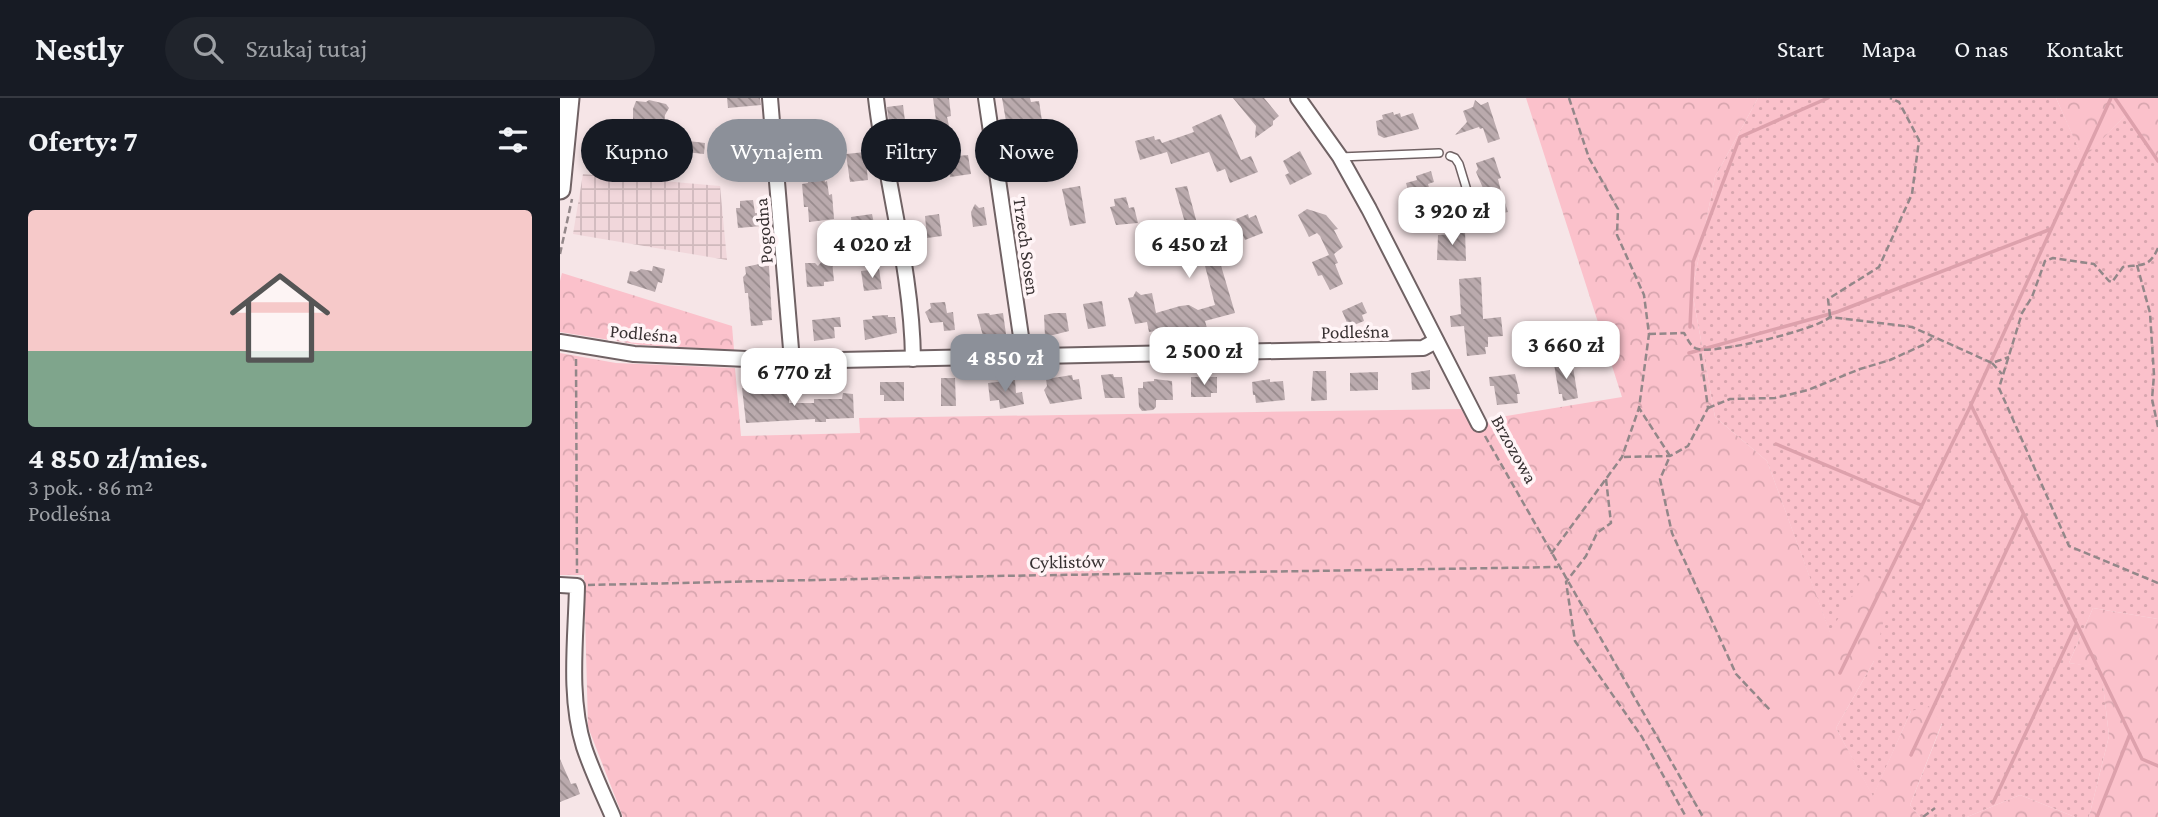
<!DOCTYPE html>
<html lang="pl">
<head>
<meta charset="utf-8">
<style>
  body { margin:0; font-family:"Crimson Pro",serif; background:#20242c; color:#f1f3f6; height:100vh; display:flex; flex-direction:column; font-size:26px; white-space:nowrap }
  * { box-sizing:border-box; margin:0 }
  p { font-size:23px; color:#9ea1a6 }
  .icon { flex:none; width:38px; height:38px; fill:none; stroke:currentColor; stroke-width:2; stroke-linecap:round; stroke-linejoin:round }
  .map { position:relative; flex:1; overflow:hidden }
  .sheet { display:flex; flex-direction:column; background:#171b24; width:560px }
  .sheet>* { flex:none }
  .banner { position:absolute; left:21px; top:21px; width:665px; height:63px; display:flex; gap:14px }
  .price { position:absolute; translate:-50% -60px; padding:0 16px; border-radius:14px; background:#fff; color:#222; font-size:23px; line-height:46px; filter:drop-shadow(0 2px 4px #0008) }
  .price::after { content:''; position:absolute; left:50%; top:42px; width:21px; height:16px; margin-left:-10px; background:inherit; clip-path:polygon(0 0,100% 0,50% 100%) }
  .price.current { background:#8c9099; color:#fff }
  ul { padding:0; list-style:none }
  li { display:grid; align-content:center; gap:14px; height:371px; padding:0 28px }
  li span { display:grid; place-items:center; height:217px; border-radius:7px; color:#555 }
  li>.icon { margin-inline-start:auto }
  span .icon { width:126px; height:126px; fill:#fffc; stroke-width:1 }
  li b { font-size:30px }
  h2 { display:flex; justify-content:space-between; align-items:center; height:84px; padding:0 28px; font-size:30px }
  .pill { padding:0 24px; border-radius:32px; background:#171b24; box-shadow:0 4px 10px #0003; font-size:24px; line-height:63px }
  .pill.current { background:#8c9099; color:#fff }
  header { display:flex; align-items:center; gap:42px; box-sizing:border-box; height:98px; padding:0 35px; background:#171b24; border-bottom:2px solid #363941 }
  header strong { font-size:33px }
  nav { display:flex; gap:38px; margin-inline-start:auto; font-size:24px }
  .search { width:490px; height:63px; background:#20242c; display:flex; align-items:center; gap:18px; box-sizing:border-box; padding:0 24px; border-radius:38px; color:#9ea1a6; font-size:26px }
  main { display:flex; flex:1; min-height:0 }
  .map>svg:first-child { display:block }
  .industrial { fill:url(#industrial-grid) }
  .grass { fill:url(#grass-dots) }
  .forest { fill:url(#forest-crowns) }
  .lines { fill:none; stroke-linecap:round; stroke-linejoin:round }
  .stream { stroke:#dda1ac; stroke-width:3.5 }
  .building { fill:url(#building-back-hatch) }
  .lane-casing { stroke:#706264; stroke-width:10 }
  .street-casing { stroke:#706264; stroke-width:18 }
  .secondary-casing { stroke:#706264; stroke-width:23 }
  .path { stroke:#938789; stroke-width:2.5; stroke-dasharray:7 3.5; stroke-linecap:butt }
  .lane { stroke:#fff; stroke-width:7 }
  .street { stroke:#fff; stroke-width:14 }
  .secondary { stroke:#fff; stroke-width:19 }
  .labels { text-anchor:middle; stroke-width:7; stroke-linejoin:round; paint-order:stroke }
  .street-label { font-size:19px; fill:#383132; stroke:#fff4f6 }
</style>
</head>
<body>
<header>
<strong>Nestly</strong>
<div class="search"><svg class="icon" aria-label="search" viewBox="0 0 24 24"><circle cx="10" cy="10" r="6"/><path d="M15 15l6 6"/></svg>Szukaj tutaj</div>
<nav><a>Start</a><a>Mapa</a><a>O nas</a><a>Kontakt</a></nav>
</header>
<main>
<section class="sheet">
<h2>Oferty: 7<svg class="icon" aria-label="filters" viewBox="0 0 24 24"><path d="M4 7h16M4 17h16"/><circle cx="9" cy="7" r="2"/><circle cx="15" cy="17" r="2"/></svg></h2>
<ul>
<li><span style="background:linear-gradient(#f6c9c9 65%,#7fa58c 0)"><svg class="icon" aria-label="home" viewBox="0 0 24 24"><path d="M3 11l9-7 9 7M6 9v11h12V9"/></svg></span><div><b>4 850 zł/mies.</b><p>3 pok. · 86 m²</p><p>Podleśna</p></div></li>
</ul>
</section>
<div class="map">
<svg width="1598" height="719" viewBox="0 0 1598 719">
  <defs>
    <pattern id="industrial-grid" width="8" height="8" patternUnits="userSpaceOnUse" patternTransform="scale(1.75)"><rect width="8" height="8" fill="#f1d7db"/><path d="M0 4h8M4 0v8" fill="none" stroke="#cfb9bc"/></pattern>
    <pattern id="grass-dots" width="8" height="8" patternUnits="userSpaceOnUse" patternTransform="scale(1.75)"><rect width="8" height="8" fill="#fbc1cb"/><path d="M2 2h.1M6 6h.1" fill="none" stroke="#d8a6af" stroke-width="1.8" stroke-linecap="round"/></pattern>
    <pattern id="forest-crowns" width="20" height="18" patternUnits="userSpaceOnUse" patternTransform="scale(1.75)"><rect width="20" height="18" fill="#fbc1cb"/><path d="M2 6a3 3 0 1 1 6 0M12 15a3 3 0 1 1 6 0" fill="none" stroke="#d8a6af"/></pattern>
    <pattern id="building-back-hatch" width="6" height="6" patternUnits="userSpaceOnUse" patternTransform="scale(1.75)"><rect width="6" height="6" fill="#baaaad"/><path d="M-1 5l2 2M0 0l6 6M5-1l2 2" fill="none" stroke="#988b8d"/></pattern>
  </defs>
  <rect width="100%" height="100%" fill="#f6e5e7"/>
  <path class="industrial" d="M23,76L160,88L167,162L13,136Z"/>
  <path class="grass" d="M1198,0H1496L1523,60L1566,17L1598,60V521L1533,510L1509,565L1541,569L1549,638L1529,719H1515L1460,697L1407,719H1360L1350,707L1382,626L1351,613L1313,699L1276,630L1314,563L1270,535L1207,363L1155,319L1132,193L1155,79Z"/>
  <g class="forest">
    <path d="M966,0H1198L1155,79L1132,193L1155,319L1207,363L1270,534L1307,473L1332,487L1314,563L1276,630L1313,698L1351,613L1369,608L1382,625L1350,707L1360,719H63L28,629L24,477H0V255L56,265L175,270L181,338L300,335L299,320L901,311L913,331L929,324L928,321L1062,299Z"/>
    <path d="M1496,0H1598V60L1566,17L1523,61Z"/>
    <path d="M2,175L172,228L174,252L81,247L0,234V183Z"/>
    <path d="M1533,510L1598,521V719H1529L1549,638L1541,570L1509,565Z"/>
    <path d="M1460,697L1515,719H1407Z"/>
  </g>
  <g class="lines">
    <g class="stream">
      <path d="M1551,0L1411,307L1582,661L1598,668"/>
      <path d="M1555,0L1598,63"/>
      <path d="M1130,229L1133,164L1180,39L1268,0"/>
      <path d="M1129,255L1277,214L1491,131"/>
      <path d="M1216,346L1361,407"/>
      <path d="M1280,575L1411,307"/>
      <path d="M1351,657L1463,417"/>
      <path d="M1433,705L1516,527"/>
      <path d="M1537,719L1570,636"/>
    </g>
  </g>
  <g class="building">
    <path d="M167,0H200L201,7L168,10Z"/>
    <path d="M373,0H389L391,18L387,19L389,28L377,30Z"/>
    <path d="M442,0H470L471,4L479,3L482,23L447,29Z"/>
    <path d="M673,0H704L719,18L713,23V27L695,40L696,28Z"/>
    <path d="M89,2L106,6L109,10L105,17L103,40L145,45L144,56L107,52L106,62H101V66L83,64L87,26L73,25V11L76,3L86,4Z"/>
    <path d="M915,2L921,7L928,4L940,41L928,45L923,30L920,31L919,29L895,37L907,24L903,13L913,9Z"/>
    <path d="M343,7L345,23L329,25L327,9Z"/>
    <path d="M833,14L834,17L840,15L841,19L853,15L859,31L824,40L818,37L816,23L823,21L822,17Z"/>
    <path d="M661,16L681,62L691,58L698,74L670,85L665,71L657,74L649,54L611,66L607,54L580,62L575,43L594,38L595,42L600,41L602,45L634,34L632,29Z"/>
    <path d="M260,43L265,84L267,83L269,97L272,96L274,121L249,124L248,109H244L242,86L248,85L244,58H247L246,45Z"/>
    <path d="M740,53L752,76L730,87L725,77L729,75L723,63Z"/>
    <path d="M305,54L308,82L290,84L286,56Z"/>
    <path d="M408,57L411,76L390,79L388,59Z"/>
    <path d="M934,59L941,80L938,81L941,93L948,114L927,118L922,99L926,97L916,74L918,71L916,65Z"/>
    <path d="M481,61L484,78L465,84L462,67Z"/>
    <path d="M871,73L874,84L868,86L872,101V104L866,105L869,114L853,119L846,97L849,96L846,85L857,82L856,78Z"/>
    <path d="M520,88L526,125L510,128L502,91Z"/>
    <path d="M627,88L642,144L664,139L668,151L657,154L675,215L645,223L648,234L640,230L618,236L616,229L589,234L587,224L575,226L568,200L573,199L576,193L581,197L592,195L596,215L620,208L629,207L638,212L655,207L643,160L618,167L610,140L628,135L615,90Z"/>
    <path d="M566,99L569,110L574,109L578,125L556,127L550,109L555,108L554,101Z"/>
    <path d="M193,102L195,115H201L202,128L178,130L176,110H180V103Z"/>
    <path d="M415,106L419,110L424,109L427,127L413,129L411,114Z"/>
    <path d="M747,111L766,117L778,131L774,132L783,149L774,156L778,165L775,166L783,186L770,192L762,177L758,178L752,164L769,157L760,138L757,135L749,139L738,117Z"/>
    <path d="M312,116L318,145L308,146L307,140L298,141L297,129L292,130L291,119Z"/>
    <path d="M379,116L382,138L367,140L365,118Z"/>
    <path d="M688,116L689,120L696,117L703,135L685,142L676,121Z"/>
    <path d="M905,132L906,163L877,162L878,137L896,136V133Z"/>
    <path d="M267,157L268,163H272L274,183L264,184V188L247,189L245,165H255L258,168Z"/>
    <path d="M204,165V168H209L212,222L202,223L203,227L191,228L188,195H185L183,179L186,176L185,169Z"/>
    <path d="M93,168L105,171L102,185L98,184L95,194L67,185L70,173L76,174L81,171L92,173Z"/>
    <path d="M319,171L322,191L304,193L301,173Z"/>
    <path d="M921,179L923,221L941,219L943,238L928,239V249H925L926,256L907,258L904,228L891,229L890,218L901,216L899,181Z"/>
    <path d="M542,203L546,228L528,231L523,206Z"/>
    <path d="M385,204L387,215L393,214L395,232L384,233L383,224L370,225L367,218L365,214L371,210L370,205Z"/>
    <path d="M802,204L807,215L802,217L804,223L789,229L782,213Z"/>
    <path d="M429,215L430,217L443,215L446,236L423,238L417,216Z"/>
    <path d="M494,215H506L509,233L485,239L484,217Z"/>
    <path d="M328,217V219H335L337,235L305,242L303,222L313,221L312,218Z"/>
    <path d="M280,219L281,229H274L275,240L254,243L252,222Z"/>
    <path d="M1012,263L1018,300L1003,303L1002,296H999L994,266Z"/>
    <path d="M870,272V291L852,292L851,275Z"/>
    <path d="M753,273H766L767,302L751,303Z"/>
    <path d="M818,274V292L790,293V275Z"/>
    <path d="M553,276L554,279H562L565,300H545L541,277Z"/>
    <path d="M955,276L960,296H957L958,305L937,307L934,288H930L929,279Z"/>
    <path d="M512,277L513,282L519,281L522,301L490,306L484,292L487,288L486,281Z"/>
    <path d="M631,279H657V295H651V299H631Z"/>
    <path d="M381,280H395L396,308H381Z"/>
    <path d="M594,281L612,283L613,302H596V309L593,312L582,313L579,309L578,290H583V284L594,283Z"/>
    <path d="M710,281V284L723,283L725,302L696,305L695,297H693L692,284Z"/>
    <path d="M455,282L456,295L462,294L464,306L440,311L439,302L430,303L428,285Z"/>
    <path d="M320,284H344V303H324V297H320Z"/>
    <path d="M182,290H195V295L229,294V305H254V301H282L283,295L293,296L294,320L266,321V324H255V321L186,325Z"/>
    <path d="M0,661L11,686L16,685L20,696L0,704Z"/>
  </g>
  <g class="lines">
    <g class="lane-casing">
      <g id="lane">
        <path d="M890,58L895,60L899,66L912,109"/>
        <path d="M780,59L879,55"/>
      </g>
    </g>
    <g class="street-casing">
      <g id="street">
        <path d="M210,0L232,263"/>
        <path d="M316,0C326,87 352,173 353,261"/>
        <path d="M426,0L464,259"/>
        <path d="M738,0L780,59L809,111L919,326"/>
        <path d="M0,244L74,256L232,263L863,250L876,243"/>
        <path d="M0,487L17,488C16,540 8,598 24,649C32,673 43,696 53,719"/>
      </g>
    </g>
    <g class="secondary-casing">
      <path id="secondary" d="M0,91L9,0"/>
    </g>
    <g class="path">
      <path d="M1009,0L1029,60L1058,111L1057,137L1084,197L1089,236L1079,310L1110,358L1100,381L1112,435L1176,576L1210,612"/>
      <path d="M1598,150C1589,170 1583,166 1563,169L1552,184L1549,183L1534,166L1493,160L1485,163L1472,199L1462,215L1439,290L1509,448L1598,485"/>
      <path d="M0,156L12,101"/>
      <path d="M1577,167L1590,215L1594,277L1592,301L1598,329"/>
      <path d="M1270,218L1268,201L1319,169L1352,96L1359,42L1339,4L1330,0"/>
      <path d="M1089,236L1124,235C1128,241 1130,249 1138,251C1156,256 1256,232 1270,219L1352,229L1432,265L1449,259"/>
      <path d="M16,261L17,475"/>
      <path d="M1432,265L1442,276"/>
      <path d="M1148,310L1170,301L1215,300L1248,292L1300,271L1330,262L1363,247L1372,240"/>
      <path d="M925,338L1143,719"/>
      <path d="M1064,359L1110,358L1128,348L1148,310L1140,252"/>
      <path d="M1046,381L1051,425L1037,435L1026,458L1006,484L1015,543L1082,639L1126,719"/>
      <path d="M991,456L1062,359L1079,310"/>
      <path d="M28,487L436,478L998,469"/>
      <path d="M1363,719L1375,710"/>
    </g>
    <use href="#lane" class="lane"/>
    <use href="#street" class="street"/>
    <use href="#secondary" class="secondary"/>
  </g>
  <g class="labels">
    <g class="street-label">
      <text transform="translate(203 133) rotate(-95)" y="7">Pogodna</text>
      <text transform="translate(467 148) rotate(82)" y="7">Trzech Sosen</text>
      <text transform="translate(795 233) rotate(-1)" y="7">Podleśna</text>
      <text transform="translate(84 235) rotate(5)" y="7">Podleśna</text>
      <text transform="translate(955 351) rotate(61)" y="7">Brzozowa</text>
      <text transform="translate(507 463) rotate(-1)" y="7">Cyklistów</text>
    </g>
  </g>
</svg>
<b class="price" style="left:892px;top:149px">3 920 zł</b>
<b class="price" style="left:312px;top:182px">4 020 zł</b>
<b class="price" style="left:629px;top:182px">6 450 zł</b>
<b class="price" style="left:1006px;top:283px">3 660 zł</b>
<b class="price" style="left:644px;top:289px">2 500 zł</b>
<b class="price current" style="left:445px;top:296px">4 850 zł</b>
<b class="price" style="left:234px;top:310px">6 770 zł</b>
<div class="banner">
<a class="pill">Kupno</a>
<a class="pill current">Wynajem</a>
<a class="pill">Filtry</a>
<a class="pill">Nowe</a>
</div>
</div>
</main>
</body>
</html>
